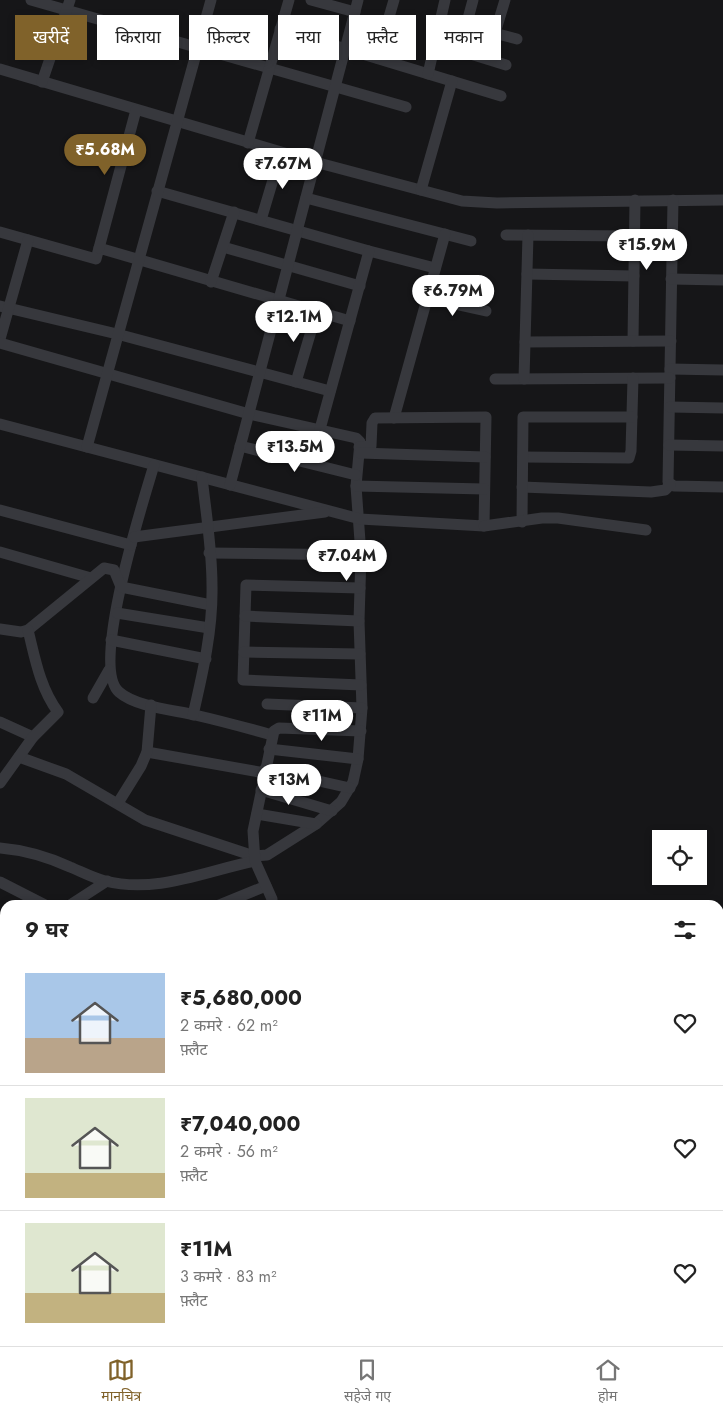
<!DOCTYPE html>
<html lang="hi">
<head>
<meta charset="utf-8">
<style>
  body { margin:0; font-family:Jost,"Noto Sans Devanagari",sans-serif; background:#f2f2f2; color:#222; height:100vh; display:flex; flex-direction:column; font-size:19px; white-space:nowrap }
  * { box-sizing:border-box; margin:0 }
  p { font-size:16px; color:#767676 }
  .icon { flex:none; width:28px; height:28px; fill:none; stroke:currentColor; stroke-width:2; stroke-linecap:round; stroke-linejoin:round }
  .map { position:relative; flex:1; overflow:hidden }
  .details { position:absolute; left:0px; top:900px; width:724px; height:446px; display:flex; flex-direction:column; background:#fff; border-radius:15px 15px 0 0; box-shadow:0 2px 8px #0003 }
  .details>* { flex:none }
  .hud { position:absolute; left:15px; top:15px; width:694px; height:45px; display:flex; gap:10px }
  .fabs { position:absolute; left:652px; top:830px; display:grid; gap:10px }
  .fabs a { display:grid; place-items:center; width:55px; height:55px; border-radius:0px; background:#fff; box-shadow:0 2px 8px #0003; font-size:25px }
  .price { position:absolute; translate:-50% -42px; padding:0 11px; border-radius:18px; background:#fff; color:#222; font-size:16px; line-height:32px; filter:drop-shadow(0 1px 2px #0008) }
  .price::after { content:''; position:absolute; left:50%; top:30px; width:15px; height:11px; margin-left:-8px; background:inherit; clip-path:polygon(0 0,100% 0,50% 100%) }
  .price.on { background:#80622a; color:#fff }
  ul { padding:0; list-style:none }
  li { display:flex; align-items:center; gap:15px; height:125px; padding:0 25px }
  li+li { border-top:1px solid #e0e0e0 }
  li span { display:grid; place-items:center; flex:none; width:140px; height:100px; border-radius:0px; color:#555 }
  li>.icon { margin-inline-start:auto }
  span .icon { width:60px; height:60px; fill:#fffc; stroke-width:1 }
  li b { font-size:21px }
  h2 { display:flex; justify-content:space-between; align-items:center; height:60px; padding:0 25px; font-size:21px }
  .pill { padding:0 18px; border-radius:0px; background:#fff; box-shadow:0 2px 8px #0003; font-size:18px; line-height:45px }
  .pill.on { background:#80622a; color:#fff }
  .tabs { display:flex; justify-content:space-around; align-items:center; height:70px; border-top:1px solid #e0e0e0; background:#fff; font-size:14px; color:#767676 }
  .tabs a { display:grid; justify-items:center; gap:2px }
  .tabs .on { color:#80622a }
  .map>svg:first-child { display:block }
  .water { fill:#2c353c }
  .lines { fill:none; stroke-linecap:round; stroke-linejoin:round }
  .minor { stroke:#37383d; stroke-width:11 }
</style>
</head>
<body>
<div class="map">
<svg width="723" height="1346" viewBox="0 0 723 1346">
  <rect width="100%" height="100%" fill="#161618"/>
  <g class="water">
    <path d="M723,1239V1313L719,1310V1245Z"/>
    <path d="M645,1341H698L704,1346H641Z"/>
  </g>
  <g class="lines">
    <g class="minor">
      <path d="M31,0L406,107"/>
      <path d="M311,0L355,12"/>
      <path d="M440,19L517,39"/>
      <path d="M466,26L473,0"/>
      <path d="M280,29L501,96"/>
      <path d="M495,33L505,0"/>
      <path d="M435,43L506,65"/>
      <path d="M377,58L394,0"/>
      <path d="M0,69L315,162L462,201L497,203L723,200"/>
      <path d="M428,74L445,0"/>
      <path d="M42,82L70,0"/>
      <path d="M248,143L289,0"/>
      <path d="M421,190L452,81"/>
      <path d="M157,191L369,251L435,268"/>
      <path d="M306,198L471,241"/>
      <path d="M673,200L668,482L674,486L723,487"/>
      <path d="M261,220L281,153"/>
      <path d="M0,232L96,259L99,248L350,321"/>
      <path d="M506,235L635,236"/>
      <path d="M223,247L360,286"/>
      <path d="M99,248L136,110"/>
      <path d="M527,274L634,276"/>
      <path d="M671,279L723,280"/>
      <path d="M211,282L234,212"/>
      <path d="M427,298L486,311"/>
      <path d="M0,306L117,334L330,391"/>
      <path d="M0,339L28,240"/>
      <path d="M633,341L635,200"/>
      <path d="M525,342L671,341"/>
      <path d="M0,343L249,414L356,438L360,442L356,486L361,555L359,621L362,708L358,759L353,782L341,802L316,824L267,855L254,856L145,820L66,774L19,757"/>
      <path d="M670,369L723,370"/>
      <path d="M495,379L670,378"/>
      <path d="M524,379L528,235"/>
      <path d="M296,382L317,311"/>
      <path d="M670,407L723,408"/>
      <path d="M394,418L445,234"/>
      <path d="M0,424L360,519L484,526L486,417L375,418L372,423L371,446L359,447"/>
      <path d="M320,429L369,251"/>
      <path d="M669,445L723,446"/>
      <path d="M240,446L356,475"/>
      <path d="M87,447L211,0"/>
      <path d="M360,453L485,457"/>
      <path d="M523,457L629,458L631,451L633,378"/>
      <path d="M154,465C143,502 90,667 119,692C136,707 174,710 195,715C221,721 247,728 272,735"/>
      <path d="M230,485L358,0"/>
      <path d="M356,486L484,489"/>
      <path d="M522,487L651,492L665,490L670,485"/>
      <path d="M0,510L131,545"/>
      <path d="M522,522L523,417H632"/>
      <path d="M484,526L542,518H558L646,530"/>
      <path d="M134,537L325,512"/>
      <path d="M0,552L91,578"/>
      <path d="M209,553L361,555"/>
      <path d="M360,588L246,585L243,680L361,685"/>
      <path d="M117,613L209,628"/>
      <path d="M245,616L359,621"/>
      <path d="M0,629L21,632L28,630L104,568L114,570L121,587L211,605"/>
      <path d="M111,640L206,659"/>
      <path d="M244,652L360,654"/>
      <path d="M93,698L109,670"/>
      <path d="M267,704L362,708"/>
      <path d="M193,715C203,672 213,629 212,585C212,549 206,513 202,477"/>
      <path d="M0,722L33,737"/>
      <path d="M269,749L358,759"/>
      <path d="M147,752L265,773"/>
      <path d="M265,769L350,788"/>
      <path d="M0,783L33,737L58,712C40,688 35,658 28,630"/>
      <path d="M261,790L332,811"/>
      <path d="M118,803L141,766L147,752L151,705"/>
      <path d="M257,814L316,824"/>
      <path d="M0,848C24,850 48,857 70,867C82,872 93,878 105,881C157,894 205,871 255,861"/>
      <path d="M0,882L45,905"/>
      <path d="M70,905L107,881"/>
      <path d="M219,905L266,886"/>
      <path d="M272,905V899L255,861L253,831L274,731L279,728L361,731"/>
      <path d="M0,992L5,1000"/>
      <path d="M0,1013L5,1010"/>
      <path d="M0,1129L5,1122"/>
    </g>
  </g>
</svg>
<div class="fabs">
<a><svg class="icon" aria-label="locate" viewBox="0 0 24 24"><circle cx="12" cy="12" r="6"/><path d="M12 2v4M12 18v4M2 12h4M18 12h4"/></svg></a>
</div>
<b class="price on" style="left:105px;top:176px">₹5.68M</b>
<b class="price" style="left:283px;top:190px">₹7.67M</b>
<b class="price" style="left:647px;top:271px">₹15.9M</b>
<b class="price" style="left:453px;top:317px">₹6.79M</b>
<b class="price" style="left:294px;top:343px">₹12.1M</b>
<b class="price" style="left:295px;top:473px">₹13.5M</b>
<b class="price" style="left:347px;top:582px">₹7.04M</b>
<b class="price" style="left:322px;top:742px">₹11M</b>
<b class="price" style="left:289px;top:806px">₹13M</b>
<div class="hud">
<a class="pill on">खरीदें</a>
<a class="pill">किराया</a>
<a class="pill">फ़िल्टर</a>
<a class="pill">नया</a>
<a class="pill">फ़्लैट</a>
<a class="pill">मकान</a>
</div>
<section class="details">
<h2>9 घर<svg class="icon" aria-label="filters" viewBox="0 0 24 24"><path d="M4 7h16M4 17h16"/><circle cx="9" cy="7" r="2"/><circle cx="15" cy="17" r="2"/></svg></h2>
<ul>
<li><span style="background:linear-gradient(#a9c7e8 65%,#b9a48a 0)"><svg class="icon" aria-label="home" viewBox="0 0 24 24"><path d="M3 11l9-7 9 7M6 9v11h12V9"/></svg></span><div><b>₹5,680,000</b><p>2 कमरे · 62 m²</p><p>फ़्लैट</p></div><svg class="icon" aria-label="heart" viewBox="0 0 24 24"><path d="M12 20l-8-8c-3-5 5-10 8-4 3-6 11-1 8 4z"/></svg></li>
<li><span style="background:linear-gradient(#dfe7d0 75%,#c2b280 0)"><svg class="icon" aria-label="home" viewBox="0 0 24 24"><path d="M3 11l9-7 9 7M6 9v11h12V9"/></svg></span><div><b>₹7,040,000</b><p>2 कमरे · 56 m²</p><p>फ़्लैट</p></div><svg class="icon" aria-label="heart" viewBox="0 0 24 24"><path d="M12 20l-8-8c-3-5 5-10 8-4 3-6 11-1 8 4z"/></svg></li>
<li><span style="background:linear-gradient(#dfe7d0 70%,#c2b280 0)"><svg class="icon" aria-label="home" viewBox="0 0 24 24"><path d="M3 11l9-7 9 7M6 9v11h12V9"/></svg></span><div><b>₹11M</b><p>3 कमरे · 83 m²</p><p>फ़्लैट</p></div><svg class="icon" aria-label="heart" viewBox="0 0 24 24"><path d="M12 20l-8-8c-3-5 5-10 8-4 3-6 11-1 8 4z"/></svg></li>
</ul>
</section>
</div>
<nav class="tabs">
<a class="on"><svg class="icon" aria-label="map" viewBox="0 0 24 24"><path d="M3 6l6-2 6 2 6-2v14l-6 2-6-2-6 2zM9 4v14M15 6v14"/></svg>मानचित्र</a>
<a><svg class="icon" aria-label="saved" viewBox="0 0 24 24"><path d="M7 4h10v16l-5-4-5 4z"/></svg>सहेजे गए</a>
<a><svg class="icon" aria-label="home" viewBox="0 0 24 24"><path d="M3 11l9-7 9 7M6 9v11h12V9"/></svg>होम</a>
</nav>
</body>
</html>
